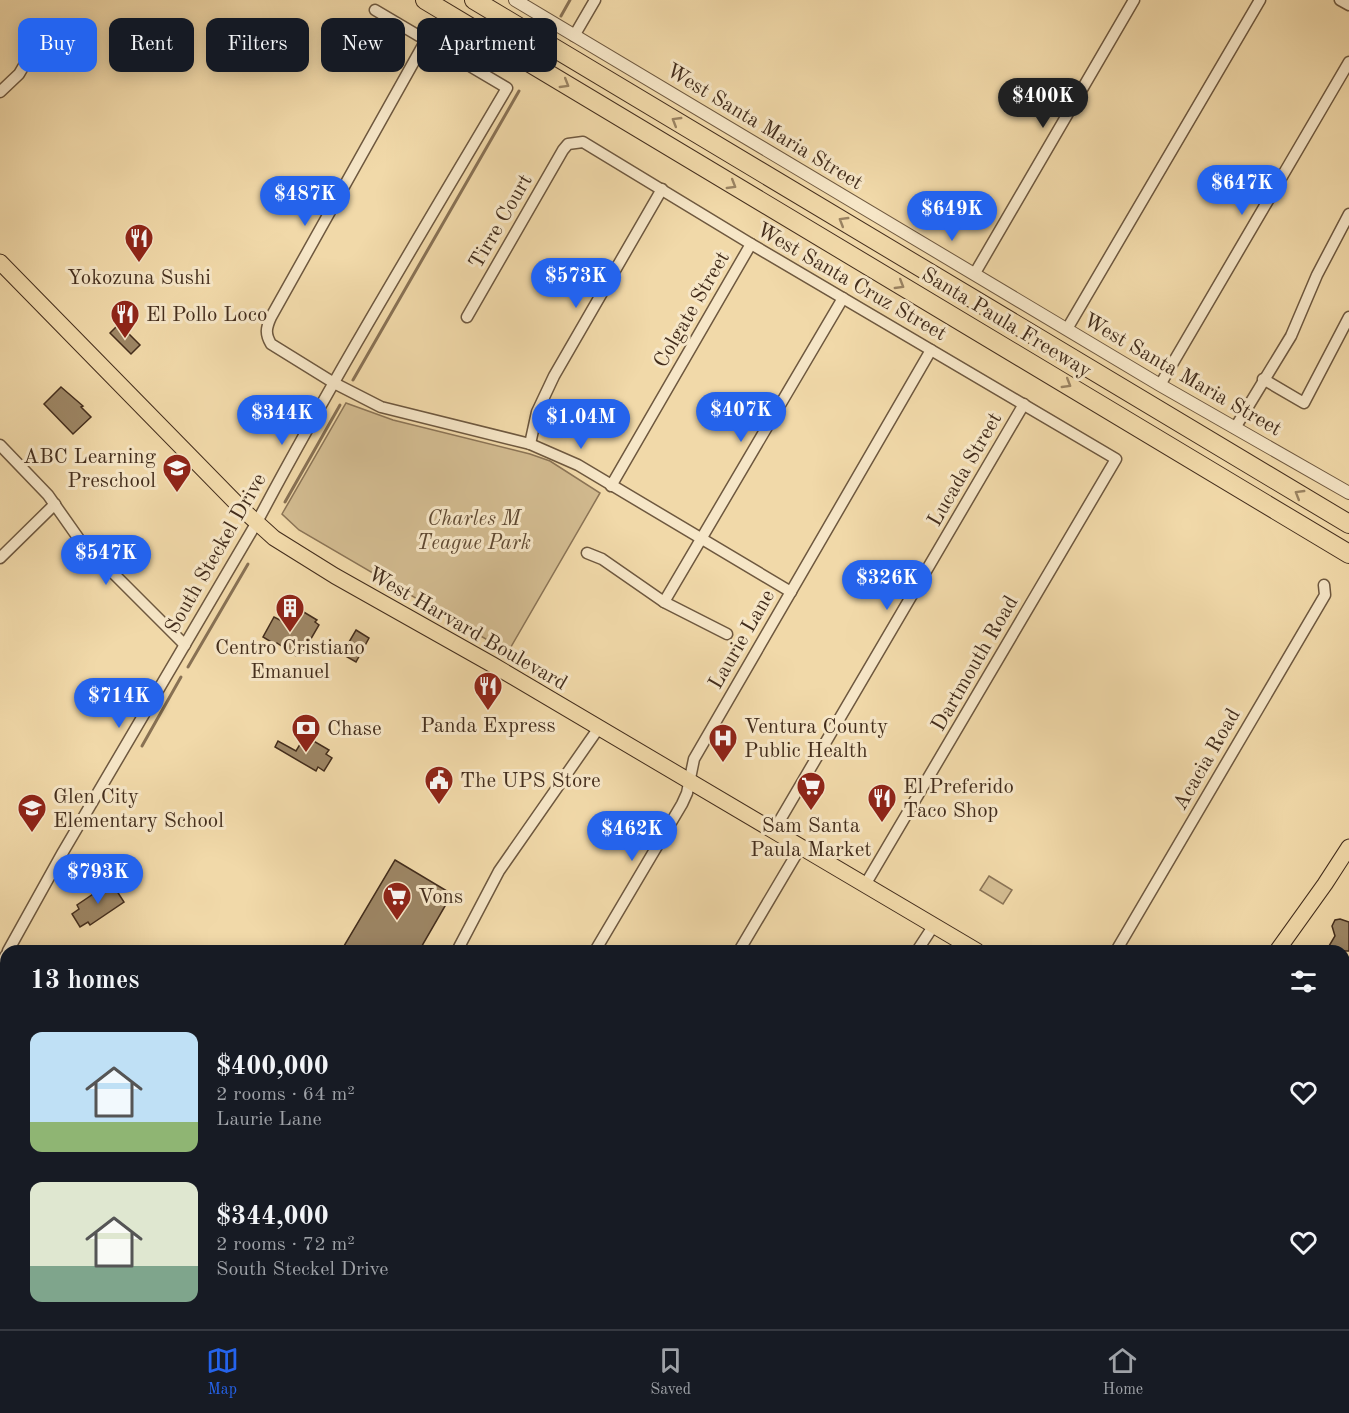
<!DOCTYPE html>
<html lang="en">
<head>
<meta charset="utf-8">
<style>
  body { margin:0; font-family:"Old Standard TT",serif; background:#242831; color:#f1f3f6; height:100vh; display:flex; flex-direction:column; font-size:22px; white-space:nowrap }
  * { box-sizing:border-box; margin:0 }
  p { font-size:20px; color:#9ea1a6 }
  .icon { flex:none; width:33px; height:33px; fill:none; stroke:currentColor; stroke-width:2; stroke-linecap:round; stroke-linejoin:round }
  .map { position:relative; flex:1; overflow:hidden }
  .drawer { position:absolute; left:0px; top:945px; width:1350px; height:384px; display:flex; flex-direction:column; background:#171b24; border-radius:18px 18px 0 0; box-shadow:0 3px 15px #0003 }
  .drawer>* { flex:none }
  .top-card { position:absolute; left:18px; top:18px; width:600px; height:54px; display:flex; gap:12px }
  .price { position:absolute; translate:-50% -51px; padding:0 14px; border-radius:21px; background:#2563eb; color:#fff; font-size:20px; line-height:39px; filter:drop-shadow(0 2px 3px #0008) }
  .price::after { content:''; position:absolute; left:50%; top:36px; width:18px; height:14px; margin-left:-9px; background:inherit; clip-path:polygon(0 0,100% 0,50% 100%) }
  .price.current { background:#222; color:#fff }
  ul { padding:0; list-style:none }
  li { display:flex; align-items:center; gap:18px; height:150px; padding:0 30px }
  li span { display:grid; place-items:center; flex:none; width:168px; height:120px; border-radius:12px; color:#555 }
  li>.icon { margin-inline-start:auto }
  span .icon { width:72px; height:72px; fill:#fffc; stroke-width:1 }
  li b { font-size:26px }
  h2 { display:flex; justify-content:space-between; align-items:center; height:72px; padding:0 30px; font-size:26px }
  .chip { padding:0 21px; border-radius:12px; background:#171b24; box-shadow:0 3px 15px #0003; font-size:21px; line-height:54px }
  .chip.current { background:#2563eb; color:#fff }
  .dock { display:flex; justify-content:space-around; align-items:center; height:84px; border-top:2px solid #363941; background:#171b24; font-size:16px; color:#9ea1a6 }
  .dock a { display:grid; justify-items:center; gap:3px }
  .dock .current { color:#2563eb }
  .map>svg:first-child { display:block }
  .green { fill:#d3bc91; stroke:#8b7456; stroke-width:1.5 }
  .lines { fill:none; stroke-linecap:round; stroke-linejoin:round }
  .stream { stroke:#887154; stroke-width:3 }
  .building { fill:#9d8665; stroke:#432d1c; stroke-width:1.5 }
  .minor-casing { stroke:#6e583f; stroke-width:13 }
  .tertiary-casing { stroke:#6e583f; stroke-width:14 }
  .secondary-casing { stroke:#432d1c; stroke-width:16 }
  .primary-casing { stroke:#432d1c; stroke-width:17 }
  .motorway-casing { stroke:#432d1c; stroke-width:20 }
  .minor { stroke:#f6e6c7; stroke-width:10 }
  .tertiary { stroke:#f6e6c7; stroke-width:12 }
  .secondary { stroke:#f6e6c7; stroke-width:14 }
  .primary { stroke:#f1d9a9; stroke-width:15 }
  .motorway { stroke:#f1d9a9; stroke-width:18 }
  .rail-casing { stroke:#432d1c; stroke-width:5 }
  .rail { stroke:#f6e6c7; stroke-width:3; stroke-dasharray:9; stroke-linecap:butt }
  .oneway { stroke:#9a8362 }
  .labels { text-anchor:middle; stroke-width:6; stroke-linejoin:round; paint-order:stroke }
  .street-label { font-size:21px; fill:#432d1c; stroke:#f6e6c7 }
  .poi-label { font-size:21px; fill:#432d1c; stroke:#f6e6c7; text-anchor:start }
  .park-label { font-size:21px; font-style:italic; fill:#604a33; stroke:#f6e6c7 }
</style>
</head>
<body>
<div class="map">
<svg width="1349" height="1329" viewBox="0 0 1349 1329">
  <rect width="100%" height="100%" fill="#f1d9a9"/>
  <filter id="stains"><feTurbulence type="fractalNoise" baseFrequency=".00333" numOctaves="4"/><feColorMatrix values="0 0 0 0 .2 0 0 0 0 .09 0 0 0 0 .02 0 0 0 .5 -.17"/></filter>
  <radialGradient id="worn" r=".72"><stop offset=".6" stop-color="#630" stop-opacity="0"/><stop offset="1" stop-color="#630" stop-opacity=".3"/></radialGradient>
  <g class="green">
    <path d="M346,403L393,420L530,454L550,461L600,493L508,652L299,530L282,514Z"/>
    <path d="M989,876L1012,890L1003,904L980,890Z"/>
  </g>
  <g class="lines">
    <g class="stream">
      <path d="M561,16L570,0"/>
      <path d="M353,380L519,91"/>
      <path d="M285,502L340,405"/>
      <path d="M188,667L248,564"/>
      <path d="M142,746L181,677"/>
    </g>
  </g>
  <g class="building">
    <path d="M119,324L140,345L131,354L110,333Z"/>
    <path d="M61,387L83,406L81,407L91,417L73,434L44,404Z"/>
    <path d="M302,611L317,620L315,622L319,625L301,656L297,654L296,656L277,643L276,645L263,637L274,617L294,627Z"/>
    <path d="M356,630L369,638L356,662L342,654Z"/>
    <path d="M305,736L329,750L326,754L332,758L324,771L318,767L316,771L275,747L278,741L296,751Z"/>
    <path d="M395,860L452,894L419,951H341Z"/>
    <path d="M111,882L124,902L90,925L88,922L80,927L72,914L79,909L77,905Z"/>
    <path d="M1340,919L1349,922V951H1326L1335,936L1332,926L1335,920Z"/>
  </g>
  <g class="lines">
    <g class="minor-casing">
      <g id="minor">
        <path d="M1340,0L1349,5"/>
        <path d="M574,36L595,0"/>
        <path d="M426,40L271,317C266,328 265,334 271,344L334,383L381,407L530,444L578,465L791,592"/>
        <path d="M0,92L19,74L29,57"/>
        <path d="M975,273L1134,0"/>
        <path d="M467,317L563,150L568,144L583,142L751,244L1116,459L865,885"/>
        <path d="M1067,329L1260,0"/>
        <path d="M1263,379L1304,403L1349,317"/>
        <path d="M1160,385L1349,62"/>
        <path d="M1235,428L1291,336L1317,275L1349,214"/>
        <path d="M530,444L537,412L554,376L662,189"/>
        <path d="M0,445L48,495L79,539L185,645"/>
        <path d="M611,486L751,244"/>
        <path d="M587,553L602,559L664,602L727,634"/>
        <path d="M0,558L55,504"/>
        <path d="M664,602L843,298"/>
        <path d="M773,832L1024,404"/>
        <path d="M8,951L63,852L257,522C335,375 422,232 507,88L375,10"/>
        <path d="M457,951L499,871L598,729"/>
        <path d="M595,951L682,804L687,793L694,759L931,350"/>
        <path d="M739,951L800,848"/>
        <path d="M917,951L934,925"/>
        <path d="M1116,951L1325,595L1324,585"/>
        <path d="M0,966L6,955"/>
        <path d="M1344,1078L1349,1077"/>
        <path d="M0,1235L6,1224"/>
        <path d="M347,1323L357,1329"/>
        <path d="M209,1329L213,1323"/>
        <path d="M403,1329L407,1323"/>
        <path d="M1179,1329L1183,1323"/>
      </g>
    </g>
    <g class="tertiary-casing">
      <g id="tertiary">
        <path d="M515,0L1160,385L1349,493"/>
        <path d="M0,1006L6,1012"/>
        <path d="M1020,1329L1024,1323"/>
      </g>
    </g>
    <g class="secondary-casing">
      <path id="secondary" d="M1344,1167L1349,1170"/>
    </g>
    <g class="primary-casing">
      <g id="primary">
        <path d="M0,262L242,509L274,538L335,576L493,665L977,951"/>
        <path d="M1277,951L1325,884L1349,847"/>
      </g>
    </g>
    <g class="motorway-casing">
      <g id="motorway">
        <path d="M425,0L1349,554"/>
        <path d="M474,0L1349,524"/>
      </g>
    </g>
    <use href="#minor" class="minor"/>
    <use href="#tertiary" class="tertiary"/>
    <use href="#secondary" class="secondary"/>
    <use href="#primary" class="primary"/>
    <use href="#motorway" class="motorway"/>
    <g class="rail-casing">
      <g id="rail">
        <path d="M0,1031L6,1036"/>
        <path d="M1344,1103L1349,1102"/>
      </g>
    </g>
    <use href="#rail" class="rail"/>
  </g>
  <defs><path id="oneway-chevron" d="M-2-3.5L2.5 0L-2 3.5" fill="none" stroke-width="1.6" stroke-linecap="round" stroke-linejoin="round" transform="scale(1.5)"/></defs>
  <g class="oneway">
    <use href="#oneway-chevron" transform="translate(565 84) rotate(31)"/>
    <use href="#oneway-chevron" transform="translate(676 121) rotate(-149)"/>
    <use href="#oneway-chevron" transform="translate(732 185) rotate(31)"/>
    <use href="#oneway-chevron" transform="translate(843 221) rotate(-149)"/>
    <use href="#oneway-chevron" transform="translate(900 285) rotate(31)"/>
    <use href="#oneway-chevron" transform="translate(1067 384) rotate(31)"/>
    <use href="#oneway-chevron" transform="translate(1299 494) rotate(-149)"/>
  </g>
  <defs>
    <g id="restaurant-pin" transform="scale(1.5)"><path d="M0 17L-7.5 6A9.5 9.5 0 1 1 7.5 6Z" fill="#8f2418" stroke="#f6e6c7"/><path d="M-5-6h1v4h1v-4h1v4h1v-4h1v5L-1.5 .5V6h-2V.5L-5-1ZM5-6V6H3V1.5H1.5Q1.5-4 5-6Z" fill="#fff"/></g>
    <g id="school-pin" transform="scale(1.5)"><path d="M0 17L-7.5 6A9.5 9.5 0 1 1 7.5 6Z" fill="#8f2418" stroke="#f6e6c7"/><path d="M0-5L7-2L0 1L-7-2ZM-4 1L0 2.5L4 1V4Q0 6-4 4Z" fill="#fff"/></g>
    <g id="building-pin" transform="scale(1.5)"><path d="M0 17L-7.5 6A9.5 9.5 0 1 1 7.5 6Z" fill="#8f2418" stroke="#f6e6c7"/><path d="M-4-6H4V6H1V3H-1V6H-4ZM-2.5-4.3h1.7v1.8h-1.7ZM.8-4.3h1.7v1.8H.8ZM-2.5-1h1.7V.8h-1.7ZM.8-1h1.7V.8H.8Z" fill="#fff"/></g>
    <g id="bank-pin" transform="scale(1.5)"><path d="M0 17L-7.5 6A9.5 9.5 0 1 1 7.5 6Z" fill="#8f2418" stroke="#f6e6c7"/><path d="M-6-4H6V4H-6ZM0-2.3a2.3 2.3 0 1 0 0 4.6a2.3 2.3 0 1 0 0-4.6Z" fill="#fff"/></g>
    <g id="hospital-pin" transform="scale(1.5)"><path d="M0 17L-7.5 6A9.5 9.5 0 1 1 7.5 6Z" fill="#8f2418" stroke="#f6e6c7"/><path d="M-5-5h3v3.5h4V-5h3V5h-3V1.5h-4V5h-3Z" fill="#fff"/></g>
    <g id="civic-pin" transform="scale(1.5)"><path d="M0 17L-7.5 6A9.5 9.5 0 1 1 7.5 6Z" fill="#8f2418" stroke="#f6e6c7"/><path d="M-.6-6.5H3V-4.5H.6V-3L4-1V1h2V6H-6V1h2V-1L-.6-3ZM-1.2 2.5V6h2.4V2.5Z" fill="#fff"/></g>
    <g id="supermarket-pin" transform="scale(1.5)"><path d="M0 17L-7.5 6A9.5 9.5 0 1 1 7.5 6Z" fill="#8f2418" stroke="#f6e6c7"/><path d="M-6-5.5h2.5l.6 2H6L4.5 2H-2.5L-4.4-4H-6ZM-1.5 3.2a1.3 1.3 0 1 0 .1 0ZM3 3.2a1.3 1.3 0 1 0 .1 0Z" fill="#fff"/></g>
  </defs>
  <g fill-rule="evenodd">
    <use href="#restaurant-pin" x="139" y="238"/>
    <use href="#restaurant-pin" x="125" y="314"/>
    <use href="#school-pin" x="177" y="468"/>
    <use href="#building-pin" x="290" y="608"/>
    <use href="#restaurant-pin" x="488" y="686"/>
    <use href="#bank-pin" x="306" y="728"/>
    <use href="#hospital-pin" x="723" y="738"/>
    <use href="#civic-pin" x="439" y="780"/>
    <use href="#supermarket-pin" x="811" y="786"/>
    <use href="#restaurant-pin" x="882" y="798"/>
    <use href="#school-pin" x="32" y="808"/>
    <use href="#supermarket-pin" x="397" y="896"/>
  </g>
  <g class="labels">
    <g class="street-label">
      <text transform="translate(765 126) rotate(31)" y="7">West Santa Maria Street</text>
      <text transform="translate(500 221) rotate(-60)" y="7">Tirre Court</text>
      <text transform="translate(852 281) rotate(30)" y="7">West Santa Cruz Street</text>
      <text transform="translate(691 309) rotate(-60)" y="7">Colgate Street</text>
      <text transform="translate(1007 322) rotate(31)" y="7">Santa Paula Freeway</text>
      <text transform="translate(1183 374) rotate(30)" y="7">West Santa Maria Street</text>
      <text transform="translate(964 469) rotate(-60)" y="7">Lucada Street</text>
      <text transform="translate(215 553) rotate(-60)" y="7">South Steckel Drive</text>
      <text transform="translate(468 628) rotate(30)" y="7">West Harvard Boulevard</text>
      <text transform="translate(741 639) rotate(-60)" y="7">Laurie Lane</text>
      <text transform="translate(974 663) rotate(-60)" y="7">Dartmouth Road</text>
      <text transform="translate(1206 759) rotate(-60)" y="7">Acacia Road</text>
    </g>
    <g class="poi-label">
      <text x="139" y="284" text-anchor="middle">Yokozuna Sushi</text>
      <text x="146" y="321">El Pollo Loco</text>
      <text x="156" y="463" text-anchor="end">ABC Learning<tspan x="156" dy="24">Preschool</tspan></text>
      <text x="290" y="654" text-anchor="middle">Centro Cristiano<tspan x="290" dy="24">Emanuel</tspan></text>
      <text x="488" y="732" text-anchor="middle">Panda Express</text>
      <text x="744" y="733">Ventura County<tspan x="744" dy="24">Public Health</tspan></text>
      <text x="327" y="735">Chase</text>
      <text x="460" y="787">The UPS Store</text>
      <text x="903" y="793">El Preferido<tspan x="903" dy="24">Taco Shop</tspan></text>
      <text x="53" y="803">Glen City<tspan x="53" dy="24">Elementary School</tspan></text>
      <text x="811" y="832" text-anchor="middle">Sam Santa<tspan x="811" dy="24">Paula Market</tspan></text>
      <text x="418" y="903">Vons</text>
    </g>
    <g class="park-label">
      <text x="474" y="525">Charles M<tspan x="474" dy="24">Teague Park</tspan></text>
    </g>
  </g>
  <rect width="100%" height="100%" filter="url(#stains)"/>
  <rect width="100%" height="100%" fill="url(#worn)"/>
</svg>
<b class="price current" style="left:1043px;top:129px">$400K</b>
<b class="price" style="left:1242px;top:216px">$647K</b>
<b class="price" style="left:305px;top:227px">$487K</b>
<b class="price" style="left:952px;top:242px">$649K</b>
<b class="price" style="left:576px;top:309px">$573K</b>
<b class="price" style="left:741px;top:443px">$407K</b>
<b class="price" style="left:282px;top:446px">$344K</b>
<b class="price" style="left:581px;top:450px">$1.04M</b>
<b class="price" style="left:106px;top:586px">$547K</b>
<b class="price" style="left:887px;top:611px">$326K</b>
<b class="price" style="left:119px;top:729px">$714K</b>
<b class="price" style="left:632px;top:862px">$462K</b>
<b class="price" style="left:98px;top:905px">$793K</b>
<div class="top-card">
<a class="chip current">Buy</a>
<a class="chip">Rent</a>
<a class="chip">Filters</a>
<a class="chip">New</a>
<a class="chip">Apartment</a>
</div>
<section class="drawer">
<h2>13 homes<svg class="icon" aria-label="filters" viewBox="0 0 24 24"><path d="M4 7h16M4 17h16"/><circle cx="9" cy="7" r="2"/><circle cx="15" cy="17" r="2"/></svg></h2>
<ul>
<li><span style="background:linear-gradient(#bfe0f5 75%,#8fb573 0)"><svg class="icon" aria-label="home" viewBox="0 0 24 24"><path d="M3 11l9-7 9 7M6 9v11h12V9"/></svg></span><div><b>$400,000</b><p>2 rooms · 64 m²</p><p>Laurie Lane</p></div><svg class="icon" aria-label="heart" viewBox="0 0 24 24"><path d="M12 20l-8-8c-3-5 5-10 8-4 3-6 11-1 8 4z"/></svg></li>
<li><span style="background:linear-gradient(#dfe7d0 70%,#7fa58c 0)"><svg class="icon" aria-label="home" viewBox="0 0 24 24"><path d="M3 11l9-7 9 7M6 9v11h12V9"/></svg></span><div><b>$344,000</b><p>2 rooms · 72 m²</p><p>South Steckel Drive</p></div><svg class="icon" aria-label="heart" viewBox="0 0 24 24"><path d="M12 20l-8-8c-3-5 5-10 8-4 3-6 11-1 8 4z"/></svg></li>
</ul>
</section>
</div>
<nav class="dock">
<a class="current"><svg class="icon" aria-label="map" viewBox="0 0 24 24"><path d="M3 6l6-2 6 2 6-2v14l-6 2-6-2-6 2zM9 4v14M15 6v14"/></svg>Map</a>
<a><svg class="icon" aria-label="saved" viewBox="0 0 24 24"><path d="M7 4h10v16l-5-4-5 4z"/></svg>Saved</a>
<a><svg class="icon" aria-label="home" viewBox="0 0 24 24"><path d="M3 11l9-7 9 7M6 9v11h12V9"/></svg>Home</a>
</nav>
</body>
</html>
